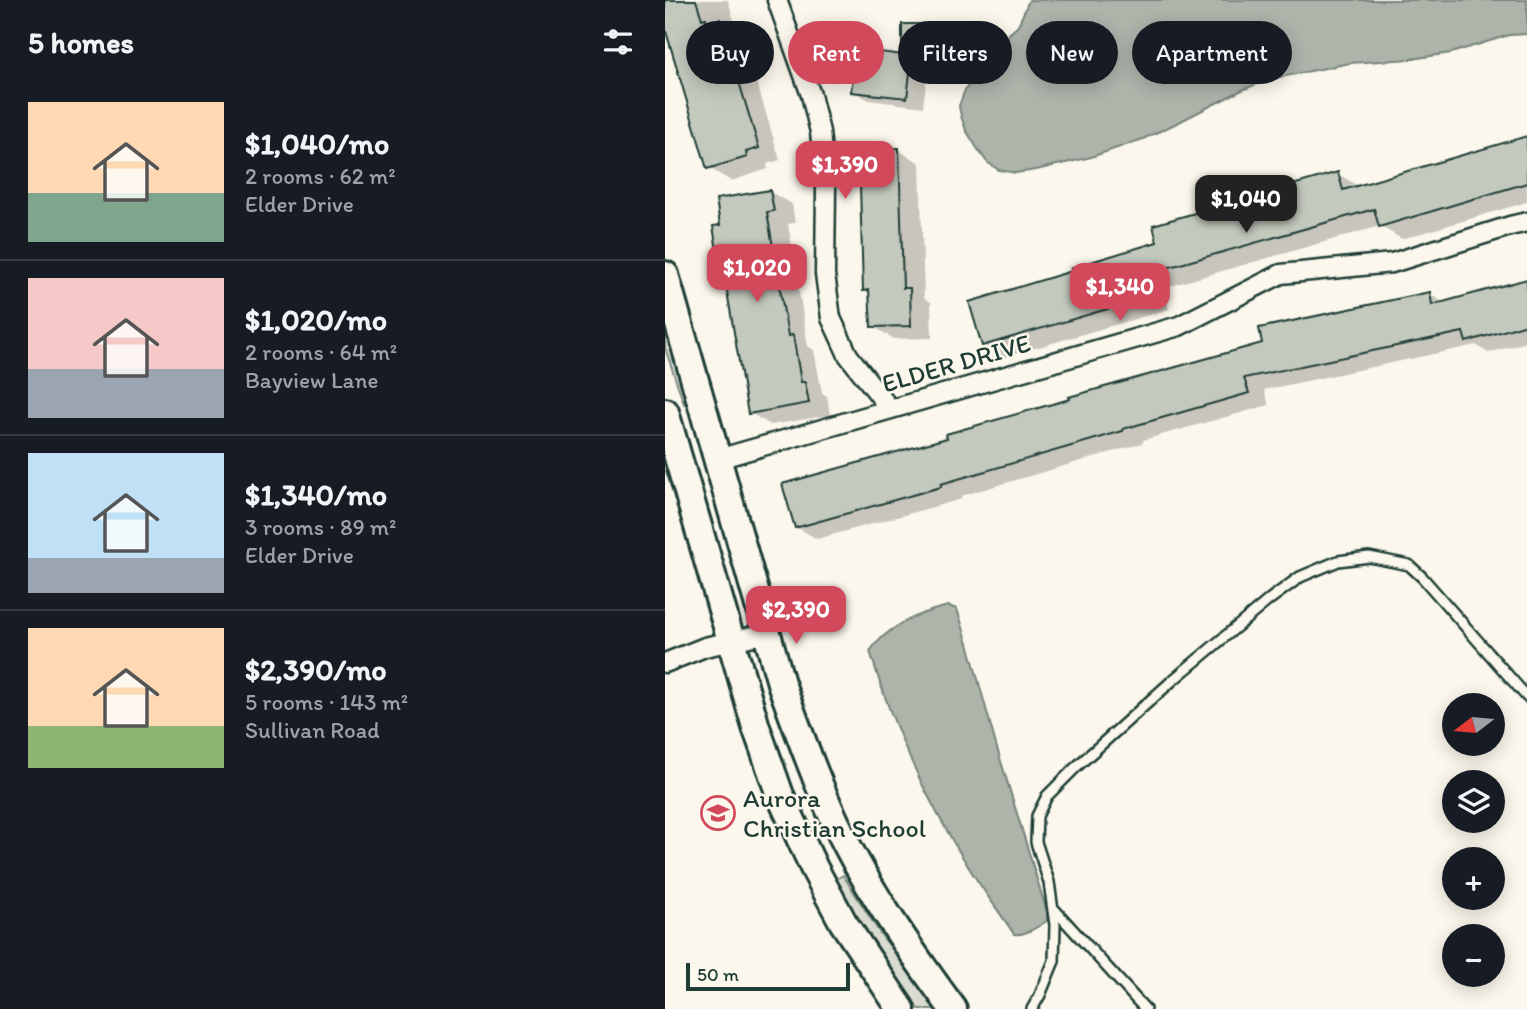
<!DOCTYPE html>
<html lang="en">
<head>
<meta charset="utf-8">
<style>
  body { margin:0; font-family:Itim,sans-serif; background:#20242c; color:#f1f3f6; height:100vh; display:flex; flex-direction:column; font-size:26px; white-space:nowrap }
  * { box-sizing:border-box; margin:0 }
  p { font-size:23px; color:#9ea1a6 }
  .icon { flex:none; width:38px; height:38px; fill:none; stroke:currentColor; stroke-width:2; stroke-linecap:round; stroke-linejoin:round }
  .map { position:relative; flex:1; overflow:hidden }
  .panel { display:flex; flex-direction:column; background:#171b24; width:665px }
  .panel>* { flex:none }
  .banner { position:absolute; left:21px; top:21px; width:665px; height:63px; display:flex; gap:14px }
  .needle { width:46px; rotate:254deg }
  .controls { position:absolute; left:777px; top:693px; display:grid; gap:14px }
  .controls a { display:grid; place-items:center; width:63px; height:63px; border-radius:50%; background:#171b24; box-shadow:0 4px 18px #0003; font-size:35px }
  .scale { position:absolute; left:21px; bottom:18px; width:164px; box-sizing:border-box; padding-left:7px; border:4px solid #1f3d34; border-top:0; font-size:19px; line-height:24px; white-space:nowrap; color:#1f3d34; -webkit-text-stroke:5px #fbf7ec; paint-order:stroke }
  .price { position:absolute; translate:-50% -60px; padding:0 16px; border-radius:14px; background:#d1495b; color:#fff; font-size:23px; line-height:46px; filter:drop-shadow(0 2px 4px #0008) }
  .price::after { content:''; position:absolute; left:50%; top:42px; width:21px; height:16px; margin-left:-10px; background:inherit; clip-path:polygon(0 0,100% 0,50% 100%) }
  .price.active { background:#222; color:#fff }
  ul { padding:0; list-style:none }
  li { display:flex; align-items:center; gap:21px; height:175px; padding:0 28px }
  li+li { border-top:2px solid #363941 }
  li span { display:grid; place-items:center; flex:none; width:196px; height:140px; border-radius:0px; color:#555 }
  li>.icon { margin-inline-start:auto }
  span .icon { width:84px; height:84px; fill:#fffc; stroke-width:1 }
  li b { font-size:30px }
  h2 { display:flex; justify-content:space-between; align-items:center; height:84px; padding:0 28px; font-size:30px }
  .chip { padding:0 24px; border-radius:32px; background:#171b24; box-shadow:0 4px 18px #0003; font-size:24px; line-height:63px }
  .chip.active { background:#d1495b; color:#fff }
  main { display:flex; flex:1; min-height:0 }
  .map>svg:first-child { display:block }
  .green { fill:#dbdcd1; stroke:#7d8c82; stroke-width:2 }
  .water { fill:#adb4aa; stroke:#74847b; stroke-width:2 }
  .shadow { fill:#0003 }
  .building { fill:#c4c9be; stroke:#1f3d34; stroke-width:2 }
  .lines { fill:none; stroke-linecap:round; stroke-linejoin:round }
  .lane-casing { stroke:#1f3d34; stroke-width:14 }
  .street-casing { stroke:#1f3d34; stroke-width:23 }
  .secondary-casing { stroke:#1f3d34; stroke-width:32 }
  .lane { stroke:#fbf7ec; stroke-width:9 }
  .street { stroke:#fbf7ec; stroke-width:18 }
  .secondary { stroke:#fbf7ec; stroke-width:26 }
  .labels { text-anchor:middle; stroke-width:5; stroke-linejoin:round; paint-order:stroke }
  .street-label { font-size:26px; fill:#1f3d34; stroke:#fbf7ec }
  .poi-label { font-size:26px; fill:#1f3d34; stroke:#fbf7ec; text-anchor:start }
</style>
</head>
<body>
<main>
<section class="panel">
<h2>5 homes<svg class="icon" aria-label="filters" viewBox="0 0 24 24"><path d="M4 7h16M4 17h16"/><circle cx="9" cy="7" r="2"/><circle cx="15" cy="17" r="2"/></svg></h2>
<ul>
<li><span style="background:linear-gradient(#ffd9b3 65%,#7fa58c 0)"><svg class="icon" aria-label="home" viewBox="0 0 24 24"><path d="M3 11l9-7 9 7M6 9v11h12V9"/></svg></span><div><b>$1,040/mo</b><p>2 rooms · 62 m²</p><p>Elder Drive</p></div></li>
<li><span style="background:linear-gradient(#f6c9c9 65%,#9aa5b1 0)"><svg class="icon" aria-label="home" viewBox="0 0 24 24"><path d="M3 11l9-7 9 7M6 9v11h12V9"/></svg></span><div><b>$1,020/mo</b><p>2 rooms · 64 m²</p><p>Bayview Lane</p></div></li>
<li><span style="background:linear-gradient(#bfe0f5 75%,#9aa5b1 0)"><svg class="icon" aria-label="home" viewBox="0 0 24 24"><path d="M3 11l9-7 9 7M6 9v11h12V9"/></svg></span><div><b>$1,340/mo</b><p>3 rooms · 89 m²</p><p>Elder Drive</p></div></li>
<li><span style="background:linear-gradient(#ffd9b3 70%,#8fb573 0)"><svg class="icon" aria-label="home" viewBox="0 0 24 24"><path d="M3 11l9-7 9 7M6 9v11h12V9"/></svg></span><div><b>$2,390/mo</b><p>5 rooms · 143 m²</p><p>Sullivan Road</p></div></li>
</ul>
</section>
<div class="map">
<svg width="862" height="1009" viewBox="0 0 862 1009">
  <rect width="100%" height="100%" fill="#fbf7ec"/>
  <filter id="ink" filterUnits="userSpaceOnUse"><feTurbulence type="fractalNoise" baseFrequency=".0143" numOctaves="2"/><feDisplacementMap in="SourceGraphic" scale="14" xChannelSelector="R" yChannelSelector="G"/><feConvolveMatrix kernelMatrix="1 2 1 2 8 2 1 2 1" color-interpolation-filters="sRGB"/></filter>
  <g filter="url(#ink)">
    <g class="green">
      <path d="M0,310L27,403L19,404L0,348Z"/>
      <path d="M178,875L216,935L274,1009H253C222,968 195,925 170,880Z"/>
    </g>
    <g class="water">
      <path d="M364,0H862V34L844,35L786,53L746,59L685,63L601,80L575,91L514,122L478,139L426,157L371,170L351,173L334,170L322,162L312,148L301,130L296,116L294,106L300,90L317,66L337,40L353,26Z"/>
      <path d="M283,606L292,609L303,643L331,745L382,912V921C372,927 360,936 349,934C335,913 320,893 306,871C263,803 228,730 205,651C223,626 254,613 283,606Z"/>
    </g>
    <g class="shadow">
      <path d="M0,0H63L72,31L77,34L115,160L102,164L103,169L66,181L44,168L0,22Z"/>
      <path d="M268,26L279,32V51L249,52L239,45Z"/>
      <path d="M246,57L263,67L258,107L204,100L188,91Z"/>
      <path d="M862,138V202L737,239L715,226L498,288L504,309L340,357L319,345L495,243L673,174L695,187Z"/>
      <path d="M233,150L255,163L259,298L266,302L267,338L229,339L207,326L206,293L200,290Z"/>
      <path d="M105,192L127,204L130,223L123,224L143,346L149,350L157,393L162,396L165,415L106,425L85,413L61,275L57,273V227Z"/>
      <path d="M862,280V342L823,353L811,345L599,390L604,405L478,440V443L296,496L297,499L152,539L131,527L284,439L764,294L780,303Z"/>
    </g>
    <g class="building">
      <path d="M0,0H31L37,19L41,18L42,23L55,19L94,148L81,152L82,157L42,169L0,28Z"/>
      <rect x="237" y="24" width="32" height="22"/>
      <path d="M191,49L247,56L242,98L186,92Z"/>
      <path d="M862,136V183L714,227L709,209L477,275L483,297L317,346L304,302L407,271L406,268L492,242L488,225L673,172L678,190Z"/>
      <path d="M234,148L238,288H245L246,326L206,327L204,290L198,291L194,150Z"/>
      <path d="M105,190L109,211L102,212L123,336L128,335L136,382H140L144,403L83,414L59,274L56,275L48,226L55,225L51,199Z"/>
      <path d="M862,279V324L801,342L798,332L579,378L584,393L458,429V431L276,484V487L130,528L117,484L282,438L281,434L405,399L404,397L597,343L594,328L765,292L767,305Z"/>
    </g>
    <g class="lines">
      <g class="lane-casing">
        <g id="lane">
          <path d="M389,909L480,1009"/>
          <path d="M367,1009L375,995L389,961L390,925L384,882L371,842L372,816L382,796L410,768L508,680L605,599L635,577L673,561L704,557L744,565L757,577L862,697"/>
        </g>
      </g>
      <g class="street-casing">
        <g id="street">
          <path d="M112,0L146,95L155,132L161,189L160,274L166,318L183,355L225,409"/>
          <path d="M53,459L514,326L616,274L727,263L845,226L862,222"/>
          <path d="M0,663L40,647L102,633"/>
        </g>
      </g>
      <g class="secondary-casing">
        <g id="secondary">
          <path d="M0,275L116,683C131,725 146,767 164,808C196,880 242,946 288,1009"/>
          <path d="M0,412L91,727L115,795L149,868L178,922L236,1009"/>
        </g>
      </g>
      <use href="#lane" class="lane"/>
      <use href="#street" class="street"/>
      <use href="#secondary" class="secondary"/>
    </g>
  </g>
  <defs>
    <g id="school-ring" transform="scale(1.75)"><circle r="9.5" fill="#fbf7ec" stroke="#d1495b" stroke-width="1.5"/><path d="M0-5L7-2L0 1L-7-2ZM-4 1L0 2.5L4 1V4Q0 6-4 4Z" fill="#d1495b"/></g>
  </defs>
  <g fill-rule="evenodd">
    <use href="#school-ring" x="53" y="813"/>
  </g>
  <g class="labels">
    <g class="street-label">
      <text transform="translate(291 363) rotate(-16)" y="9">ELDER DRIVE</text>
    </g>
    <g class="poi-label">
      <text x="78" y="807">Aurora<tspan x="78" dy="30">Christian School</tspan></text>
    </g>
  </g>
</svg>
<div class="controls">
<a><svg class="needle" viewBox="-14 -14 28 28"><path d="M0-13l5 13h-10z" fill="#e53935"/><path d="M0 13l5-13h-10z" fill="#9ea1a6"/></svg></a>
<a><svg class="icon" aria-label="layers" viewBox="0 0 24 24"><path d="M12 4l9 5-9 5-9-5zM3 14l9 5 9-5"/></svg></a>
<a>+</a>
<a>−</a>
</div>
<div class="scale">50 m</div>
<b class="price" style="left:180px;top:201px">$1,390</b>
<b class="price active" style="left:581px;top:235px">$1,040</b>
<b class="price" style="left:92px;top:304px">$1,020</b>
<b class="price" style="left:455px;top:323px">$1,340</b>
<b class="price" style="left:131px;top:646px">$2,390</b>
<div class="banner">
<a class="chip">Buy</a>
<a class="chip active">Rent</a>
<a class="chip">Filters</a>
<a class="chip">New</a>
<a class="chip">Apartment</a>
</div>
</div>
</main>
</body>
</html>
